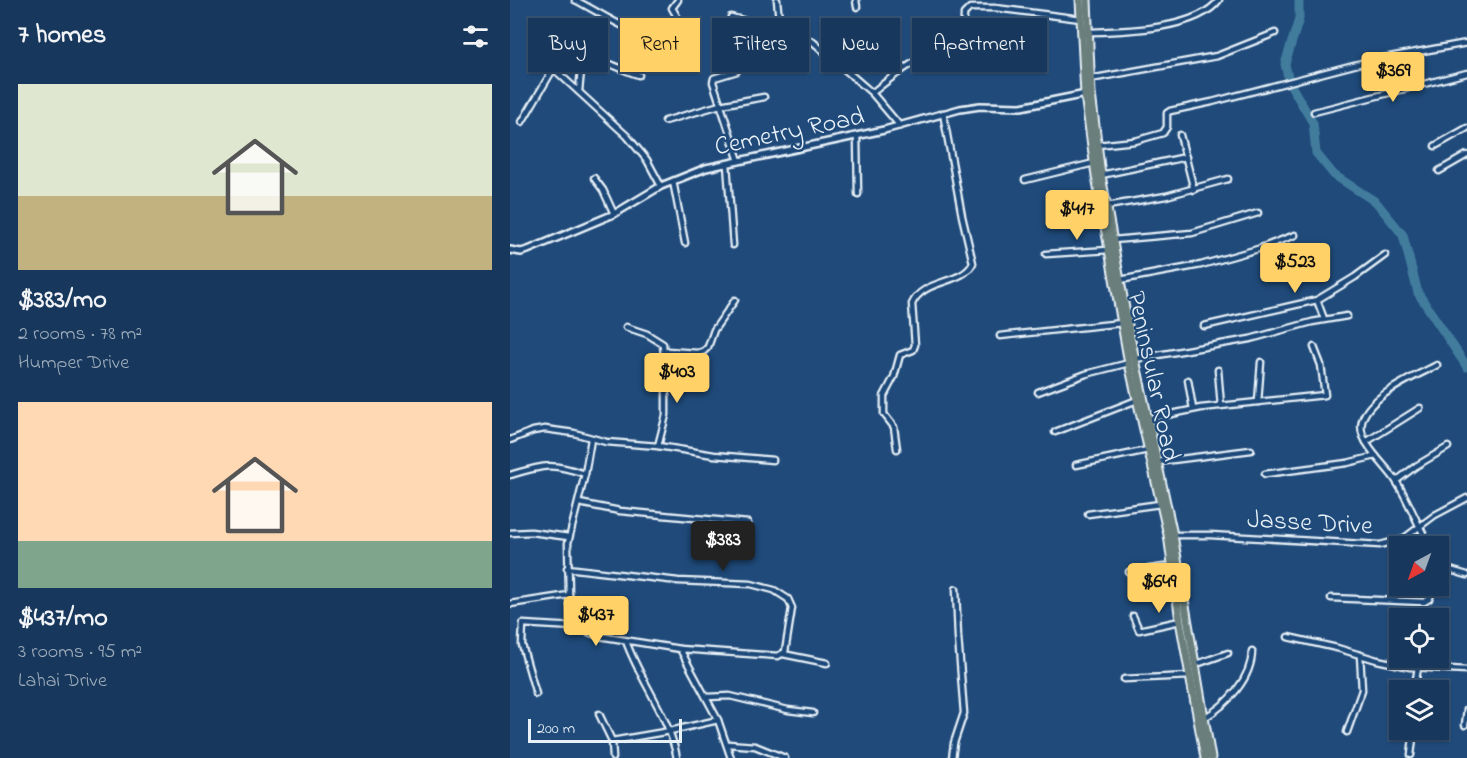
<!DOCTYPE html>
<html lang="en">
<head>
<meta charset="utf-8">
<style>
  body { margin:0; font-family:"Indie Flower",sans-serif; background:#244365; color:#f1f3f6; height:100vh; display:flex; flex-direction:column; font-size:22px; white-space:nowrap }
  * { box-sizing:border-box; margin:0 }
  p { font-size:20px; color:#9eacbb }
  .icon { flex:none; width:33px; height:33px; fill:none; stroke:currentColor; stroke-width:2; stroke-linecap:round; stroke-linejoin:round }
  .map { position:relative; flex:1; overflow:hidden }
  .drawer { display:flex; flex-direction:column; background:#17385c; width:510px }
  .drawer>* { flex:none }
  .hud { position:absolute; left:18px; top:18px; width:570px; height:54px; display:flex; gap:12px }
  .needle { width:39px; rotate:221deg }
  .controls { position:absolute; left:879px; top:536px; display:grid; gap:12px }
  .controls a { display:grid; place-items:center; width:60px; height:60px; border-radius:0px; background:#17385c; box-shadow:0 2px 4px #0004,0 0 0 2px #365272; font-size:30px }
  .scale { position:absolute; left:18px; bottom:15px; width:154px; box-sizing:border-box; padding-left:6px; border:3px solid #e8f1f8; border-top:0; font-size:16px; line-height:21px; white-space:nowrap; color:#e8f1f8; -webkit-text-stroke:4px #1f4a7a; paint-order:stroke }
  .price { position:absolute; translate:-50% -51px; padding:0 14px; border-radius:6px; background:#ffd166; color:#111; font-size:20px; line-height:39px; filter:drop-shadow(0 2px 3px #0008) }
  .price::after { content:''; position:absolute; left:50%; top:36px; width:18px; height:14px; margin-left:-9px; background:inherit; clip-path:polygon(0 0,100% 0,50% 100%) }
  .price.on { background:#222; color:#fff }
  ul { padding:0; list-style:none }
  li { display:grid; align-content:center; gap:12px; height:318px; padding:0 18px }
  li span { display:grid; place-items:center; height:186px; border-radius:0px; color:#555 }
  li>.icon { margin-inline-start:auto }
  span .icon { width:108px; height:108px; fill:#fffc; stroke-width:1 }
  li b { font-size:26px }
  h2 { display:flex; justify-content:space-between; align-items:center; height:72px; padding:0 18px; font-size:26px }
  .pill { padding:0 21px; border-radius:0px; background:#17385c; box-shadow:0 2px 4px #0004,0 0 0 2px #365272; font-size:21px; line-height:54px }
  .pill.on { background:#ffd166; color:#111 }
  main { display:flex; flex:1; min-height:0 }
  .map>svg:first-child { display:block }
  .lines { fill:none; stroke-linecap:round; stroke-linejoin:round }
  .river { stroke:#437b9d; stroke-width:9 }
  .minor-casing { stroke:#e8f1f8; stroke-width:9 }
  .tertiary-casing { stroke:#e8f1f8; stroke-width:10 }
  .primary-casing { stroke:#e8f1f8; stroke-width:11 }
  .minor { stroke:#1f4a7a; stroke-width:4.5 }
  .tertiary { stroke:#1f4a7a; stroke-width:5 }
  .primary { stroke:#6b7f7c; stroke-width:7 }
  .labels { text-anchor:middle; stroke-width:4.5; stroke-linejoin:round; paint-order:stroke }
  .street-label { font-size:26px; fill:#e8f1f8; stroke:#1f4a7a }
</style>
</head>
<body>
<main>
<section class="drawer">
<h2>7 homes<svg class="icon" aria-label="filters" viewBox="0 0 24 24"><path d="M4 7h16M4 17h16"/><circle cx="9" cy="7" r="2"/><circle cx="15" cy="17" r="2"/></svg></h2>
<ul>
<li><span style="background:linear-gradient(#dfe7d0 60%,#c2b280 0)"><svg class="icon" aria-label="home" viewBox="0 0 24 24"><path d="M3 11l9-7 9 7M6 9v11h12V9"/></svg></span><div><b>$383/mo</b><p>2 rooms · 78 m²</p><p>Humper Drive</p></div></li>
<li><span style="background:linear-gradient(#ffd9b3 75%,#7fa58c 0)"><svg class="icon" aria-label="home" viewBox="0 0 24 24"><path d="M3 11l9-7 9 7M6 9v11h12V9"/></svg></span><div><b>$437/mo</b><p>3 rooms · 95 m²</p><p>Lahai Drive</p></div></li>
</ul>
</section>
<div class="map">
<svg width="957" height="758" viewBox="0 0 957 758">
  <rect width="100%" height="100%" fill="#1f4a7a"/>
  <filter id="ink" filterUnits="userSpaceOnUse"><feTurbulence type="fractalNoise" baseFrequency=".0167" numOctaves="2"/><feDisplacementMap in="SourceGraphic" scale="12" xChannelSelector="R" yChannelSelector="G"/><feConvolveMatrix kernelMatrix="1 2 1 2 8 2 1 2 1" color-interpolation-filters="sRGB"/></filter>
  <g filter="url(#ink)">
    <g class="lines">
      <g class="river">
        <path d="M778,77L775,64L789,19V0"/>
        <path d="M779,82L803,123L806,153L824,175L866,202L893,235L908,293L957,367"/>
      </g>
      <g class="minor-casing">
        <g id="minor">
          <path d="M65,0C88,11 122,36 147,36C157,36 165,27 169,20L162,8L168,0"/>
          <path d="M267,0L270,30"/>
          <path d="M346,0L347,7"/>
          <path d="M221,17L281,33L302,41L362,93L390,126"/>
          <path d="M578,32C613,31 687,30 709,0"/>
          <path d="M258,53L270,30"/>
          <path d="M227,71L204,78L203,82L229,161"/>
          <path d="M580,79L707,56L765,33"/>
          <path d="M69,91L71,71L78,60C95,58 112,71 129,75"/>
          <path d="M362,93C390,70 416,50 453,47L454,14L460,8H485L571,19"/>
          <path d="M804,112L957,73"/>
          <path d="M155,121L210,105L254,97"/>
          <path d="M12,122L42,71L45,70L117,136L137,160L151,186"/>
          <path d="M670,135L684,190"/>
          <path d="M347,137L348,194"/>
          <path d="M587,145L625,141L653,133L657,127V113L660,111L702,102L863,60L957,43"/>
          <path d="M925,146L957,128"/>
          <path d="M217,164L223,245"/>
          <path d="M929,171L957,155"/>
          <path d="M591,175L676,157"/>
          <path d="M84,178L93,190L104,214"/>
          <path d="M515,180L584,163"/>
          <path d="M163,181L175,243"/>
          <path d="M597,206L656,196L718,179"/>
          <path d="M603,240L682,233L748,213"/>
          <path d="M536,254L599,250"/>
          <path d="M610,280L691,265L748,249L785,235"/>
          <path d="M807,300L814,319"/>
          <path d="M694,326L807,300L845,277L875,255"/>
          <path d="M116,327L137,334L153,344L156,384V415L148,446"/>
          <path d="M490,336L612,323"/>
          <path d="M154,353L157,351L188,353L194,351L198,347L204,330L225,300"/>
          <path d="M625,359L740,339L802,322L837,316"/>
          <path d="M708,370L711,406"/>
          <path d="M678,380L683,409"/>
          <path d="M528,392L576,374L619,363"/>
          <path d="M748,402L751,362"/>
          <path d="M637,419L691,408L815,395L811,365L804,347"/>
          <path d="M545,432L627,400"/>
          <path d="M0,440L23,431L35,429L64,433L96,442L148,446L204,455L263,460"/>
          <path d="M856,442L910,408"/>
          <path d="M387,449L384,427L374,414V396L384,377L390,355L403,350L405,345L402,304C413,278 453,285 463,263L452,216L433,113"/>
          <path d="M647,462L741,450"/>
          <path d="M566,465L638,450"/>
          <path d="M755,474L837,463L866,456"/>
          <path d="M0,475C34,465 41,462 75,474"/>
          <path d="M886,481L906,466L938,447"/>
          <path d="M69,503L110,511L238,523"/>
          <path d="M578,514L650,504"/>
          <path d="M0,533L21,532L59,537"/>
          <path d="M663,535H700L870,545L893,539L925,515L957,498"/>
          <path d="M920,546C907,525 899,501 886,481C876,466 860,453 853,436C840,402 905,377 927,365"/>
          <path d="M928,557L940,570L957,575"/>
          <path d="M619,572L661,566"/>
          <path d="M928,581L936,567"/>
          <path d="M821,598L914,602L919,599L926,585"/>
          <path d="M0,604L59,595"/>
          <path d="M623,616L629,630L670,621"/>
          <path d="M65,627L62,622L59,595L58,543L75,474L81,439"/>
          <path d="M778,637L827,648L867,660L900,667L957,670"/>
          <path d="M116,641C130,681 159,715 167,758"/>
          <path d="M170,649L208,720"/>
          <path d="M273,654L317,663"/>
          <path d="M684,665L718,653"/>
          <path d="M614,679L681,676"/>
          <path d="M904,690L908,668"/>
          <path d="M26,694L12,645L13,624L65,627L89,636L170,649L268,656L275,652L282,608L278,599L264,590L241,584L168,581L57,568"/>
          <path d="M197,697L220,696L278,710L303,713"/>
          <path d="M89,714L102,741"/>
          <path d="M694,718C717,705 742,678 742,651"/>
          <path d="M955,725L957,709"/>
          <path d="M837,732L852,690L850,655"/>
          <path d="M218,744L245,746L275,758"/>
          <path d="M901,755L904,729"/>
          <path d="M103,758L102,741L160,731L208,720L221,758"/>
          <path d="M442,758L444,743L454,713L448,637L446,589"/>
        </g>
      </g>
      <g class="tertiary-casing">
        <path id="tertiary" d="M0,250L11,252L18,250L104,214L151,186L196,168L374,130L450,109L470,106L511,107L576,94"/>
      </g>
      <g class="primary-casing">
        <g id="primary">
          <path d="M570,0L575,95L586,176L619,364L658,535L670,621L695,758"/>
          <path d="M577,0L581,93L591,175L620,336L663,535L701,758"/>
        </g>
      </g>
      <use href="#minor" class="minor"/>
      <use href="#tertiary" class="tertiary"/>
      <use href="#primary" class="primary"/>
    </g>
  </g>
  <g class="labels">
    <g class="street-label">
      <text transform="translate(279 130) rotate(-12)" y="9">Cemetry Road</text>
      <text transform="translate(645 376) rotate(78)" y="9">Peninsular Road</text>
      <text transform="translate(800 521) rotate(3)" y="9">Jasse Drive</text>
    </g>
  </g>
</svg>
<div class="controls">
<a><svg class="needle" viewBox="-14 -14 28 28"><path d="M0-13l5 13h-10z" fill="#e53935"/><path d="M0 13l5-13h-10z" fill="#9eacbb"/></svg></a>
<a><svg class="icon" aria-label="locate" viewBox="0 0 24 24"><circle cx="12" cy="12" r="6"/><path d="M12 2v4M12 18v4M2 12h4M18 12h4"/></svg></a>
<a><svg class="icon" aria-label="layers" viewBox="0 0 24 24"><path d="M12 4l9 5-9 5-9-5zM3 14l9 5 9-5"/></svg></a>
</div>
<div class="scale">200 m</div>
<b class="price" style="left:883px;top:103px">$369</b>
<b class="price" style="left:567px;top:241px">$417</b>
<b class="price" style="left:785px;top:294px">$523</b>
<b class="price" style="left:167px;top:404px">$403</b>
<b class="price on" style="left:213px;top:572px">$383</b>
<b class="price" style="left:649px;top:614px">$649</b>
<b class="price" style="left:86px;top:647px">$437</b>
<div class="hud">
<a class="pill">Buy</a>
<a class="pill on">Rent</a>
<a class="pill">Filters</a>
<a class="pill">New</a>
<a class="pill">Apartment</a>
</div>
</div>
</main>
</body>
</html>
